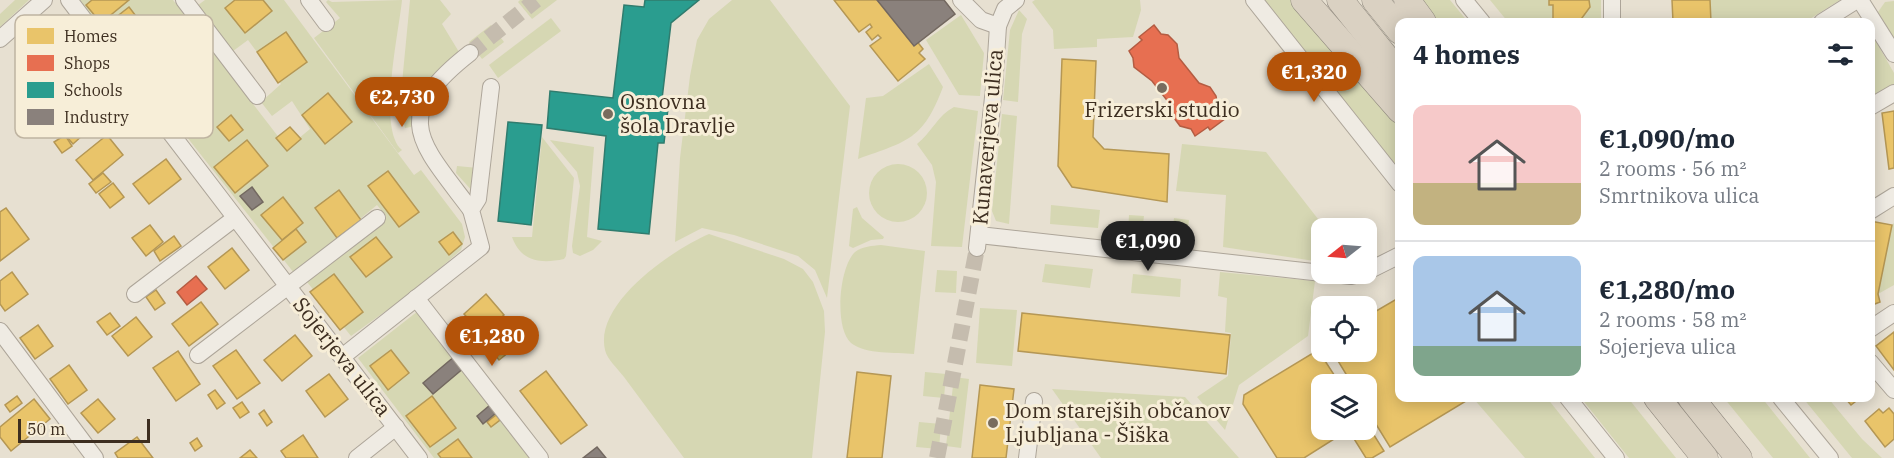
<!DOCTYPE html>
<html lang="en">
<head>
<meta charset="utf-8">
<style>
  body { margin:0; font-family:"IBM Plex Serif",serif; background:#f2f2f3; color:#1f2937; height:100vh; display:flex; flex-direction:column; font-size:22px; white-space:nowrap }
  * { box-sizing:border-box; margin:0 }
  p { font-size:20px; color:#747a83 }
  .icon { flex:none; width:33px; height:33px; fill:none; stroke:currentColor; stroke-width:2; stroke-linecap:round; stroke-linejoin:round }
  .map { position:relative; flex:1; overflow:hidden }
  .panel { position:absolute; left:1395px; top:18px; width:480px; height:384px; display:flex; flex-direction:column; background:#fff; border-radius:12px; box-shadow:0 3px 15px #0003 }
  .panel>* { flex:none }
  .needle { width:39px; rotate:253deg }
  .fabs { position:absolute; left:1311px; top:218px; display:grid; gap:12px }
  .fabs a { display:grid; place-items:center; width:66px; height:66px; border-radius:12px; background:#fff; box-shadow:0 3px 15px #0003; font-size:30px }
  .scale { position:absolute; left:18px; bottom:15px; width:132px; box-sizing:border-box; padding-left:6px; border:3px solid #3d2e20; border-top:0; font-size:16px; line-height:21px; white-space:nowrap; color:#3d2e20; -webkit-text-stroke:4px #f7eed8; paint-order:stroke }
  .price { position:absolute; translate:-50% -51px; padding:0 14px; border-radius:21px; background:#b45309; color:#fff; font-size:20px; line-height:39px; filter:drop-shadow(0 2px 3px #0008) }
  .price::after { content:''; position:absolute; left:50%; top:36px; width:18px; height:14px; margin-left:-9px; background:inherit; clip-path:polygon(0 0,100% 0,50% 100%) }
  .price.current { background:#222; color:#fff }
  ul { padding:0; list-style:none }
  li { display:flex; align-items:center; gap:18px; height:150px; padding:0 18px }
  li+li { border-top:2px solid #e0e1e3 }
  li span { display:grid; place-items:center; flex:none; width:168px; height:120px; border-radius:12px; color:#555 }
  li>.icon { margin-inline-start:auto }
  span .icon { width:72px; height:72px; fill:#fffc; stroke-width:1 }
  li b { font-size:26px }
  h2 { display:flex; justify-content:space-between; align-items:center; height:72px; padding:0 18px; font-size:26px }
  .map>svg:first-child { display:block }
  .green { fill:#d6d7b3 }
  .homes { fill:#e9c46a; stroke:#b59754; stroke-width:1.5 }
  .shops { fill:#e76f51; stroke:#b45c42; stroke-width:1.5 }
  .schools { fill:#2a9d8f; stroke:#307c6e; stroke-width:1.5 }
  .industry { fill:#8a817c; stroke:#736860; stroke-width:1.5 }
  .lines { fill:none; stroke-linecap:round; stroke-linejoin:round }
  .minor-tunnel { stroke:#c5bcae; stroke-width:16; stroke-dasharray:16 8; stroke-linecap:butt }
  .minor-casing { stroke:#ada599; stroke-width:18 }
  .highway-casing { stroke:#928b80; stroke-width:27 }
  .minor { stroke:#efebe3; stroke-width:16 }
  .highway { stroke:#dad1c2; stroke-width:26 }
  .poi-dot { fill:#786c5e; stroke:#f7eed8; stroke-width:2 }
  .labels { text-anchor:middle; stroke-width:6; stroke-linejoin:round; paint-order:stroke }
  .poi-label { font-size:21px; fill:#3d2e20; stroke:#f7eed8; text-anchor:start }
  .street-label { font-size:21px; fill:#3d2e20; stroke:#f7eed8 }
  .key { fill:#f7eed8; stroke:#bfb4a1; stroke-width:1.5 }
  .key-label { font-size:16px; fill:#3d2e20 }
</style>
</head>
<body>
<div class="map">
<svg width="1894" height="458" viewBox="0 0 1894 458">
  <rect width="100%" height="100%" fill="#e7e0d1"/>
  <g class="green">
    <path d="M15,0H29L0,27V14Z"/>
    <path d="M79,0H173L287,148L310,129L292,101L272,116L261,102L281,84L248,40L229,54L194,8L205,0H284L414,175L421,170L462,224L465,237L461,250L415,290L351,336L307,282L386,216L377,205L294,273Z"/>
    <path d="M328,0L332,2L402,0C399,32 377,129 402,150L398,153L314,38L340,18L326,2Z"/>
    <path d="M410,0H440L451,14L442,24L459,52L418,96L414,104L411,127L405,128L400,104Z"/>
    <path d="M520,0H557L532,19L518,2Z"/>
    <path d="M732,0H770L850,106L827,298L815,270L798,256L734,235L702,228L675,242L680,158L690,76L697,40L709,19Z"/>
    <path d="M1035,0H1140L1141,10L1133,37L1097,39V47L1054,49L1053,30L1032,2Z"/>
    <path d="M1261,0H1291L1399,124V174Z"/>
    <path d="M1421,0H1450L1468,22H1437Z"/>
    <path d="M1490,0H1549V5H1553V22H1508Z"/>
    <path d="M1589,0H1601V22H1579L1590,7Z"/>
    <path d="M1710,0H1840L1805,22H1711Z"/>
    <path d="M1894,1V39L1878,12L1885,2Z"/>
    <path d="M1019,10L1027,19L1022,34L1018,102L1003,100L1010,30Z"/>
    <path d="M961,15L984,53L980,96L959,95L926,40Z"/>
    <path d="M551,18L561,31L498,78L489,65Z"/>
    <path d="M491,25L504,42L482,59L469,42Z"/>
    <path d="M1870,31L1894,73V86L1870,99Z"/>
    <path d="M929,64L943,87C923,140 908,141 858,159L866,98L883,96Z"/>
    <path d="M954,107L978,111L962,247L931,246L936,182L932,165L917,144C931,133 938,115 954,107Z"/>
    <path d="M1002,114L1017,116L1009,224L996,221L992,211Z"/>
    <path d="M542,137L574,178L566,256L564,259C541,264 521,262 512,237H532Z"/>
    <path d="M550,140L594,147L587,237L602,241L593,250L580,256L573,253L572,246L580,186L577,172Z"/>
    <path d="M1182,144L1266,152L1325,228H1322L1321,262L1223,247L1226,195L1176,191Z"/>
    <circle cx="898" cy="193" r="29"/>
    <path d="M457,166L478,168L474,193L456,173Z"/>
    <path d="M1051,205L1100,210L1098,228L1050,224Z"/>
    <path d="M857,207L862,218L884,237L883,239L871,240L853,248L849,246L853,209Z"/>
    <path d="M1129,215L1144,216L1142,233L1128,232Z"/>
    <path d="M1174,218L1189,220L1187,237L1172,236Z"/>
    <path d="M1894,223V285L1878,294L1892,225Z"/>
    <path d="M709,234L784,259L803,269L813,282L824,311L825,332L812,458H684C664,431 644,404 624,377C618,369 607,359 605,350C594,303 672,250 709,234Z"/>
    <path d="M881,245L925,251L914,354C896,352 866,355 851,343C834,328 839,267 855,252C863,246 872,246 881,245Z"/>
    <path d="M1045,264L1093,269L1090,288L1042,282Z"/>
    <path d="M937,270L957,271L956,293L935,292Z"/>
    <path d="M1220,272L1315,281L1308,336L1239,385L1225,430L1197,397L1228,376L1231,333L1225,332L1227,298L1218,296Z"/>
    <path d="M1133,274L1181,279L1180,297L1131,293Z"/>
    <path d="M980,308L1017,310L1012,366L976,363Z"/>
    <path d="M418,311L531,458H434L358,358Z"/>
    <path d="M925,372L946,374L944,398L923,396Z"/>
    <path d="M954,377L969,379L961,448L946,446Z"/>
    <path d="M1052,389L1185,397L1239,458H1101Z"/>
    <path d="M1473,398H1547L1595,458H1525Z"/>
    <path d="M1581,398H1628L1676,458H1629Z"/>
    <path d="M1724,398H1762L1810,458H1773Z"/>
    <path d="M1803,398H1828L1862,439L1882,458H1852Z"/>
    <path d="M919,422L941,424L939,449L916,447Z"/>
  </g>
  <g class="homes">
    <path d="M92,0H129L101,23L86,5Z"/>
    <path d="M235,0H263L272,11L245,33L225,8Z"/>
    <path d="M834,0H878L881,4L884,2L901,22L898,25L908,38L912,35L923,49L919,53L925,59L898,81L870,46L881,38L878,35L872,40L866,32L872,27L870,24L859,32Z"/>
    <path d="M1549,0H1589L1590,7L1579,22H1553V5H1549Z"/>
    <path d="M1672,0H1710L1711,22H1673Z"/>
    <path d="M129,7L152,37L132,52L110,22Z"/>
    <path d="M286,32L307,62L278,83L257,52Z"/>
    <path d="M1062,59L1096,61L1093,137L1104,149L1169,154L1167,202L1072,187L1058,166Z"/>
    <path d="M328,93L352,122L325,144L302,115Z"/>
    <path d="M1894,111V168L1889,169L1882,113Z"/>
    <path d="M231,115L243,130L229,141L217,127Z"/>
    <path d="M73,122L83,135L73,144L62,131Z"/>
    <path d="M290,127L301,139L287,151L276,138Z"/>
    <path d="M65,135L72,146L62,153L54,142Z"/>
    <path d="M107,135L123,155L93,180L76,160Z"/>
    <path d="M247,140L268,166L235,193L214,167Z"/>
    <path d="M166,159L181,179L149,204L133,184Z"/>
    <path d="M388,171L419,212L399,227L368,186Z"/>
    <path d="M103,173L111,182L96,193L89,184Z"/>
    <path d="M113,183L124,197L110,208L99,194Z"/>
    <path d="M339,190L361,220L337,238L315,208Z"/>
    <path d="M283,197L303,223L282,240L261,215Z"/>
    <path d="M6,208L29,239L0,261V212Z"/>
    <path d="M1870,221L1892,225L1878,294L1880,302L1875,304L1870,303Z"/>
    <path d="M150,225L163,242L146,256L132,238Z"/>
    <path d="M296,229L306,242L283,260L273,248Z"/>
    <path d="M453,232L462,244L449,255L439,242Z"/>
    <path d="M174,236L181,246L160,261L154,251Z"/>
    <path d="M376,237L392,257L366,277L350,257Z"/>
    <path d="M232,248L249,270L225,289L208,267Z"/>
    <path d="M12,272L28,294L5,311L0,304V281Z"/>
    <path d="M334,274L363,312L340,330L310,292Z"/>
    <path d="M156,290L165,303L155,310L146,297Z"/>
    <path d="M486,294L504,315L482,334L464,314Z"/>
    <path d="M1400,297V398H1471L1390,447L1366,408V384H1352L1332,351H1366V317Z"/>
    <path d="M201,302L218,324L189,346L172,324Z"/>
    <path d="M110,313L120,326L107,335L97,322Z"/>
    <path d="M1022,313L1230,335L1226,374L1018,351Z"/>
    <path d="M136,317L152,337L128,356L112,336Z"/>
    <path d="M505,318L523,341L499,360L481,337Z"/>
    <path d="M38,325L53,346L35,359L20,338Z"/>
    <path d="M1894,332V370L1876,346Z"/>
    <path d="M295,335L312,356L282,381L264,360Z"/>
    <path d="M236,350L260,383L237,399L213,366Z"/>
    <path d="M391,350L409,373L388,390L370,366Z"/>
    <path d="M1318,350L1340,384H1322V429H1350L1304,458H1277L1243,404L1244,395Z"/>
    <path d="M178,351L200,384L176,401L153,368Z"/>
    <path d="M69,365L87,390L68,404L50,379Z"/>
    <path d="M546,371L587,425L561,444L520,391Z"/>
    <path d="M857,372L891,376L882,458H847Z"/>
    <path d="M329,374L348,399L325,417L306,391Z"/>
    <path d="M980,385L1014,389L1006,458H972Z"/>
    <path d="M215,390L225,403L217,409L208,395Z"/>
    <path d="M17,396L22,403L10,412L5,405Z"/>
    <path d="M432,396L456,428L430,447L406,416Z"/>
    <path d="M1845,398H1860L1851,405Z"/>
    <path d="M34,399L50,419L11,451L0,437V427Z"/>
    <path d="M98,399L115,419L98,433L81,413Z"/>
    <path d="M242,402L249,412L240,418L233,408Z"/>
    <path d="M1889,408L1894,414V439L1885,447L1865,421L1879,409L1883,413Z"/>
    <path d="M264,410L272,422L267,426L259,414Z"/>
    <path d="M496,415L500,420L491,427L487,422Z"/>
    <path d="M1367,424L1384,451L1372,458H1366L1351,434L1360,429H1366Z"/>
    <path d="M303,435L318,458H286L281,451Z"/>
    <path d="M137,437L153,458H118L115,453Z"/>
    <path d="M197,438L202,446L195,451L190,443Z"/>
    <path d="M458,439L472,458H441L438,454Z"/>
    <path d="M250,450L257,458H240Z"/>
  </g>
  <g class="shops">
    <path d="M1154,25L1161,34L1168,35L1177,44L1179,58L1199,83L1210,87L1216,96L1218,108L1226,118L1210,130L1208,127L1195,136L1191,129L1180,126L1174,118L1173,108L1152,81L1134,67L1133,58L1129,51L1142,40L1139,37Z"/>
    <path d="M196,276L207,289L187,305L177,292Z"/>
  </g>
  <g class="schools">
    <path d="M645,0H699L671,23L662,99L669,100L664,143H658L649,234L598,229L606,136L547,128L550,91L613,98L624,5L644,7Z"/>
    <path d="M508,122L542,125L531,225L498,221Z"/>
  </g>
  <g class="industry">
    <path d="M877,0H944L955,14L914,46Z"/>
    <path d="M252,187L263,202L252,210L240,196Z"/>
    <path d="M455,356L465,367L433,394L423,383Z"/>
    <path d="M490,405L496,413L483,424L477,416Z"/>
    <path d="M597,447L606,458H583Z"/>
  </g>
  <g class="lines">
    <g class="minor-tunnel">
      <path d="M470,53L536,0"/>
      <path d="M937,458L977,248"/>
    </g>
    <g class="minor-casing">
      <g id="minor">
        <path d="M69,0L419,458"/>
        <path d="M184,0L257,96"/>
        <path d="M309,0L326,23"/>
        <path d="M961,0L981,20L998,26L1005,9L1016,0"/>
        <path d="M1254,0L1400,184"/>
        <path d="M1464,0L1482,22"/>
        <path d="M1612,0V22"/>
        <path d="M1860,0L1894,54"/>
        <path d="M1822,22L1857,0"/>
        <path d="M0,39L44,0"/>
        <path d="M470,53C388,117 420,142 471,210"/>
        <path d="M1870,107L1894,93"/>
        <path d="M1870,211L1894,196"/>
        <path d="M979,235L1322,273"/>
        <path d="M977,248L994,88L998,26"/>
        <path d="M1366,272L1400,255"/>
        <path d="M1324,273L1351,276L1364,273"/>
        <path d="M135,294L235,218"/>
        <path d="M416,298L540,458"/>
        <path d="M1870,329L1894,313"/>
        <path d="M0,331L95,458"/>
        <path d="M198,355L377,218"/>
        <path d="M342,357L481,247L471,210L478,199L491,87"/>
        <path d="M1870,362L1894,390"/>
        <path d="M1568,398L1616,458"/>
        <path d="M1781,398L1830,458"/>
        <path d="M357,458L396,427"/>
        <path d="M1027,458L1034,401"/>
      </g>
    </g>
    <g class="highway-casing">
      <g id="highway">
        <path d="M1304,0L1400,110"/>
        <path d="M1340,0L1400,75"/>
        <path d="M1375,0L1400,31"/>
        <path d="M1407,0L1423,22"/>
        <path d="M1657,398L1705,458"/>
        <path d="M1691,398L1739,458"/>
      </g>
    </g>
    <use href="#minor" class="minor"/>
    <use href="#highway" class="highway"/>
  </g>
  <g class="poi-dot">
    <circle cx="1162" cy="88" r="6"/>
    <circle cx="608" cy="114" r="6"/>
    <circle cx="993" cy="423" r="6"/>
  </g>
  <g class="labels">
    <g class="poi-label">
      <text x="620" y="109">Osnovna<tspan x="620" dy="24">šola Dravlje</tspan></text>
      <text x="1162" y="117" text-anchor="middle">Frizerski studio</text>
      <text x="1005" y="418">Dom starejših občanov<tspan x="1005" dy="24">Ljubljana - Šiška</tspan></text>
    </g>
    <g class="street-label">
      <text transform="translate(988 137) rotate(-85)" y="7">Kunaverjeva ulica</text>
      <text transform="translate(342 357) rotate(52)" y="7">Sojerjeva ulica</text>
    </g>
  </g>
  <rect x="15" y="15" width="198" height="123" rx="9" class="key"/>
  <rect x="27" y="28" width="27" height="16" fill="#e9c46a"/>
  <rect x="27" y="55" width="27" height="16" fill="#e76f51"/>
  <rect x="27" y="82" width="27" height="16" fill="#2a9d8f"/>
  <rect x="27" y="109" width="27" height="16" fill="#8a817c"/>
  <g class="key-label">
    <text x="64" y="42">Homes</text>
    <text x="64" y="69">Shops</text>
    <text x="64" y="96">Schools</text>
    <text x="64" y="123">Industry</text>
  </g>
</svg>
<div class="fabs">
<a><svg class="needle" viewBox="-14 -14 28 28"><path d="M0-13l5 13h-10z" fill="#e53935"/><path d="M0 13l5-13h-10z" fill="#747a83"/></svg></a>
<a><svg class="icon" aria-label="locate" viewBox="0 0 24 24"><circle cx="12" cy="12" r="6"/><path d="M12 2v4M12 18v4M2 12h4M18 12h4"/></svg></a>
<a><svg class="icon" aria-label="layers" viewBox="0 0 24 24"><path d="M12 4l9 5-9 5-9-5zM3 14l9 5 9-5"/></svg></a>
</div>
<div class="scale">50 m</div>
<b class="price" style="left:1314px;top:103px">€1,320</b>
<b class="price" style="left:402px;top:128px">€2,730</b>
<b class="price current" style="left:1148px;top:272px">€1,090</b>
<b class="price" style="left:492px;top:367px">€1,280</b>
<section class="panel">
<h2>4 homes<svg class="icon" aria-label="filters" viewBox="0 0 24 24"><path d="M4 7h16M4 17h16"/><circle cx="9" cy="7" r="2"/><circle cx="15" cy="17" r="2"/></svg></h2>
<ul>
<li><span style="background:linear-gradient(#f6c9c9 65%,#c2b280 0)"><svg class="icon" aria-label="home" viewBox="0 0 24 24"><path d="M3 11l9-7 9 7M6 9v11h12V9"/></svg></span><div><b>€1,090/mo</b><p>2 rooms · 56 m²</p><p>Smrtnikova ulica</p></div></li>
<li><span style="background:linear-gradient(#a9c7e8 75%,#7fa58c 0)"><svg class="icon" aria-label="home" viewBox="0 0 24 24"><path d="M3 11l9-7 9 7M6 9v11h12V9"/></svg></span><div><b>€1,280/mo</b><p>2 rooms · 58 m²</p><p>Sojerjeva ulica</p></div></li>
</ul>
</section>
</div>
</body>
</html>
